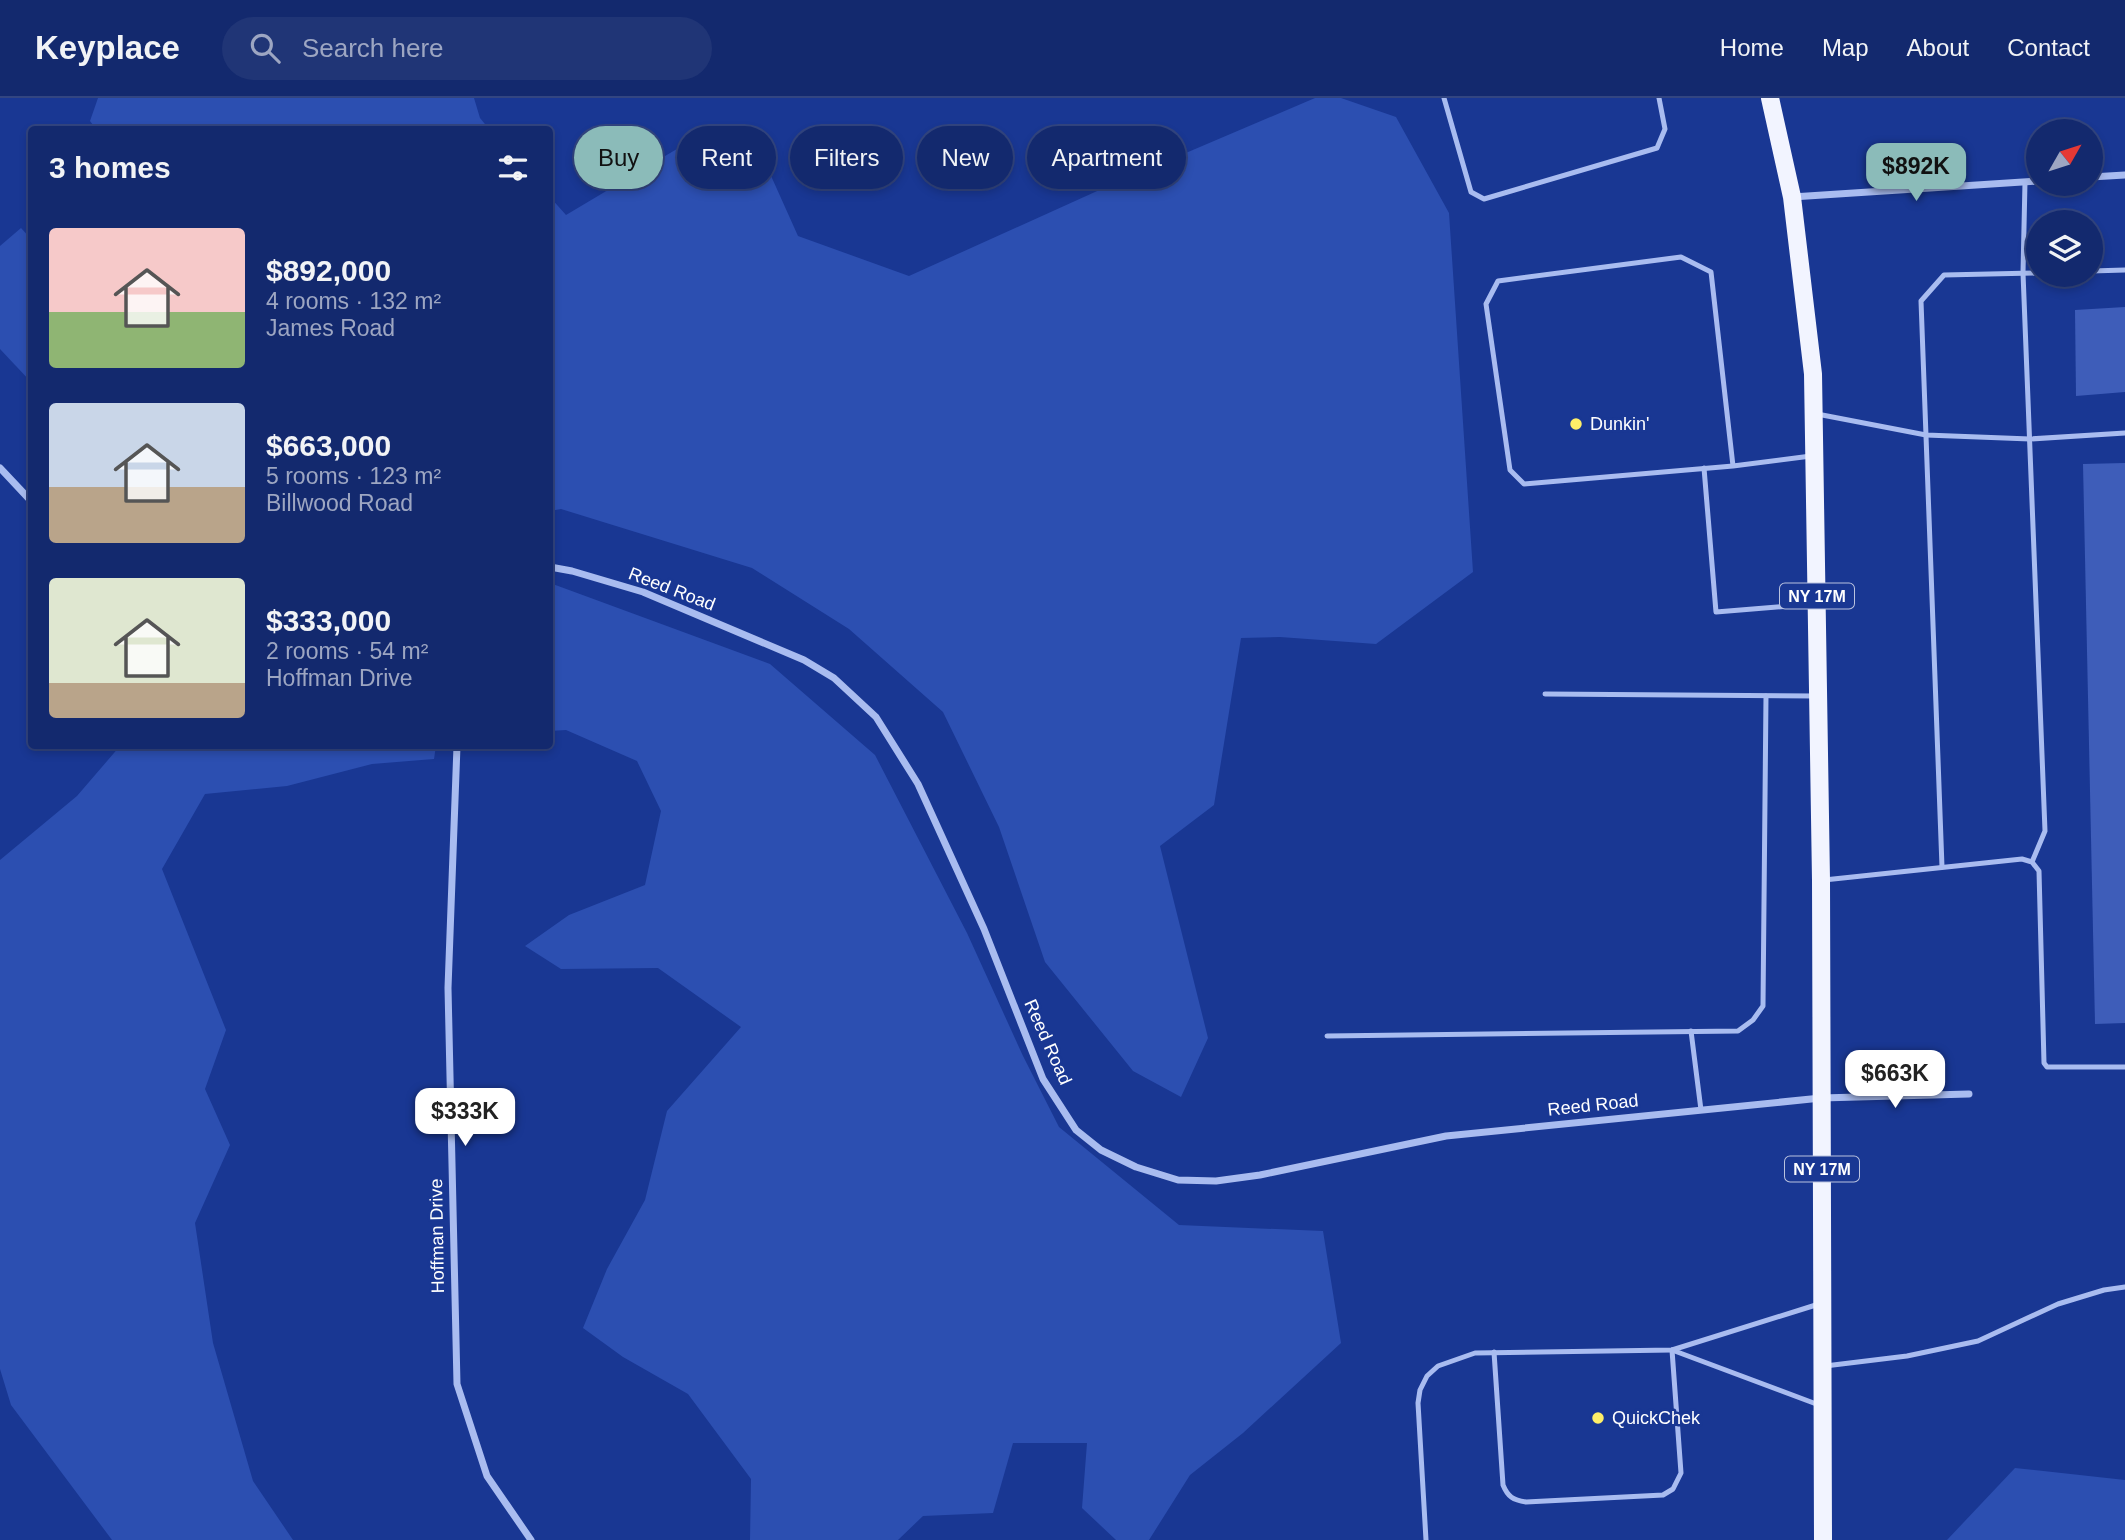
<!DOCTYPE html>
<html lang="en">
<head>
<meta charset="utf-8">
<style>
  body { margin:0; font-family:Arial,sans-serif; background:#203576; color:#f1f3f6; height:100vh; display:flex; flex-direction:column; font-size:26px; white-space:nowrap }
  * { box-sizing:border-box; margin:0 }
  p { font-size:23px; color:#9da6c2 }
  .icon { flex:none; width:38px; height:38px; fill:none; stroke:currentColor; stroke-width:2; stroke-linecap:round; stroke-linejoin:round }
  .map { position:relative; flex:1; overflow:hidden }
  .details { position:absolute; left:28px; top:28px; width:525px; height:623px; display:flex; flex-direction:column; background:#13296e; border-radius:7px; box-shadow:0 4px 10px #0003,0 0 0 2px #324581 }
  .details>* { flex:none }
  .top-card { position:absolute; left:574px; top:28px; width:665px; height:63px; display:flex; gap:14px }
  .needle { width:46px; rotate:51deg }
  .controls { position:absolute; left:2026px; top:21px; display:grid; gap:14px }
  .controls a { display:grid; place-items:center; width:77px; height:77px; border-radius:50%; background:#13296e; box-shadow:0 4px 10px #0003,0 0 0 2px #324581; font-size:35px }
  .price { position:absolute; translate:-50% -60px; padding:0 16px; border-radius:14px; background:#fff; color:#222; font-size:23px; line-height:46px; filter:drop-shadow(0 2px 4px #0008) }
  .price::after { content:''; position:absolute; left:50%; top:42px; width:21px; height:16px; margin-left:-10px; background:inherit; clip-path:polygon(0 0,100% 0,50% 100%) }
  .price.active { background:#8bbbb9; color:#111 }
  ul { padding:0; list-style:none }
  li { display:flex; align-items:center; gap:21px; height:175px; padding:0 21px }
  li span { display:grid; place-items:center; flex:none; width:196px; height:140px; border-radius:7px; color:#555 }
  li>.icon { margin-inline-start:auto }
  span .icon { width:84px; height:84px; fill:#fffc; stroke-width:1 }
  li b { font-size:30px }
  h2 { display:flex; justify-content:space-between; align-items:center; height:84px; padding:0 21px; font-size:30px }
  .pill { padding:0 24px; border-radius:32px; background:#13296e; box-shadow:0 4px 10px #0003,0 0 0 2px #324581; font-size:24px; line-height:63px }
  .pill.active { background:#8bbbb9; color:#111 }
  header { display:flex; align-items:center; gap:42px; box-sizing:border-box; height:98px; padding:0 35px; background:#13296e; border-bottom:2px solid #324581 }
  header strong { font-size:33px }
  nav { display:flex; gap:38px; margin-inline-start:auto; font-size:24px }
  .search { width:490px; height:63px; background:#203576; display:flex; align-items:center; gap:18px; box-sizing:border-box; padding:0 24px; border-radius:38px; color:#9da6c2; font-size:26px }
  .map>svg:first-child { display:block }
  .green { fill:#2c4fb1 }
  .building { fill:#3e5db9 }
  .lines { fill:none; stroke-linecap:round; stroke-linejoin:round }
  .lane { stroke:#a9bcf0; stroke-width:5 }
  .street { stroke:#a9bcf0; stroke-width:7 }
  .primary { stroke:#f2f4ff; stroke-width:18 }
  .poi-dot { fill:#ffef68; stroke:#193793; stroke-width:2.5 }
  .labels { text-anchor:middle; stroke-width:5; stroke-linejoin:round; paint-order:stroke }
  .shield { fill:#193793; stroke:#bac3df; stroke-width:2 }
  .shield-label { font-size:16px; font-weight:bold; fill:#fff }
  .poi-label { font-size:18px; fill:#fff; stroke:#193793; text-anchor:start }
  .street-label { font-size:18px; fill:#fff; stroke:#193793 }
</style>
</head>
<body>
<header>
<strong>Keyplace</strong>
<div class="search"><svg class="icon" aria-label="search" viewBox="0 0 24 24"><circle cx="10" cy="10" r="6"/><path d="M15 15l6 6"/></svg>Search here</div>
<nav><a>Home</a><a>Map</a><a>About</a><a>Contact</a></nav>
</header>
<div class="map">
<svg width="2125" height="1442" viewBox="0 0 2125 1442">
  <rect width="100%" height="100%" fill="#193793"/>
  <g class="green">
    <path d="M98,0H474L480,20L489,31H96L90,23Z"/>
    <path d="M1315,0H1341L1396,19L1449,115L1473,474L1376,546L1280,539L1241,540L1214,707L1160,748L1208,940L1181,999L1133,973L1045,864L999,729L943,614L849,531L752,470L561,411L550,413V99L566,117L697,39L759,51L798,138L909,178L1106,89Z"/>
    <path d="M21,130L31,141V284L0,251V148Z"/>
    <path d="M550,485L770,566L875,657L967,835L1023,958L1059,1029L1179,1127L1323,1133L1341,1245L1243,1335L1190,1377L1149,1442H1116L1082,1410L1087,1345H1013L993,1415L923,1418L898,1442H750L751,1381L688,1296L623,1259L583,1230L607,1171L645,1102L667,1013L741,929L658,870L561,871L525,848L569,817L645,787L661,713L637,663L566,632L550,633Z"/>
    <path d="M120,648H436L434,661L372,666L287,688L205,696L162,771L226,932L205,991L230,1047L195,1125L213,1245L253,1383L293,1442H112L11,1307L0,1271V762L77,698Z"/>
    <path d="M2015,1370L2125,1382V1442H1947Z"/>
  </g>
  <g class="building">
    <path d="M2125,209V294L2076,298L2075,212Z"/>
    <path d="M2125,365V925L2095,926L2083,366Z"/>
  </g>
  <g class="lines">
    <g class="lane">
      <path d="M1444,0L1471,94L1484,101L1657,50L1665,31L1659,0"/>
      <path d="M2025,84L2023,175L2045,733L2032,764"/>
      <path d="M2091,173L2125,172"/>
      <path d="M1817,316L1926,337L2030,341L2125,335"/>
      <path d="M1733,368L1711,174L1681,159L1498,183L1486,206L1510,372L1524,386L1733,368L1811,358"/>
      <path d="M1704,370L1716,514L1814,506"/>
      <path d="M1545,596L1815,598"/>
      <path d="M1942,769L1921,203L1944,177L2039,175"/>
      <path d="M1824,782L2022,761L2032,764L2039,773L2044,965L2047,969H2125"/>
      <path d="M1691,933L1701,1012"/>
      <path d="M1327,938L1738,933L1753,922L1763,908L1766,598"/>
      <path d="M1672,1252L1819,1307"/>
      <path d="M1494,1254L1503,1387C1508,1399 1513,1402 1526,1404L1663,1397L1673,1391L1681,1375L1672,1252"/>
      <path d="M1825,1268L1907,1258L1978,1243L2058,1206L2104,1192L2125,1189"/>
      <path d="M1426,1442L1418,1305L1420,1292L1427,1278L1438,1268L1475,1255L1672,1252L1819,1206"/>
    </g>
    <g class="street">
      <path d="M2091,79L2125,77"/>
      <path d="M1792,99L2039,83"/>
      <path d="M0,370L32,404"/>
      <path d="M550,469L572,473L643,494L804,562L834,580L876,619L918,686L984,831L1043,981L1076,1032L1101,1052L1136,1069L1178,1082L1216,1083L1260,1077L1446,1038L1821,1000L1969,996"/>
      <path d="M457,648L448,890L457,1286L487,1378L531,1442"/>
    </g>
    <path class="primary" d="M1770,0L1792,99L1813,276L1821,782L1823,1442"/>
  </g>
  <g class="poi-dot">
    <circle cx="1576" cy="326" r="7"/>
    <circle cx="1598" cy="1320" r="7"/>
  </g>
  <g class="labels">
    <g class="shield">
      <rect x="1780" y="485.5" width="74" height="25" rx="5"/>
      <rect x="1785" y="1058.5" width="74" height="25" rx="5"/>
    </g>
    <g class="shield-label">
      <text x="1817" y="504">NY 17M</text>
      <text x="1822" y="1077">NY 17M</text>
    </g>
    <g class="poi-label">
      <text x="1590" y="332">Dunkin'</text>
      <text x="1612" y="1326">QuickChek</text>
    </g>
    <g class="street-label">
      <text transform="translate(672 491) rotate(21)" y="6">Reed Road</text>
      <text transform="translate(1048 944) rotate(66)" y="6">Reed Road</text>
      <text transform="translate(1593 1007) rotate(-6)" y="6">Reed Road</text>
      <text transform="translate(437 1138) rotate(-91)" y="6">Hoffman Drive</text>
    </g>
  </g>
</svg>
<div class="controls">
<a><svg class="needle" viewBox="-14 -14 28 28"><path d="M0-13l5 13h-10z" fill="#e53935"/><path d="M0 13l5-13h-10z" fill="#9da6c2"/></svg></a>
<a><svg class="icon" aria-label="layers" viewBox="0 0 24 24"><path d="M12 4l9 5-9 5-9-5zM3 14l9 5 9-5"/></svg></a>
</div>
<b class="price active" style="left:1916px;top:105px">$892K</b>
<b class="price" style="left:1895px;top:1012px">$663K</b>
<b class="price" style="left:465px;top:1050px">$333K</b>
<div class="top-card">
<a class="pill active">Buy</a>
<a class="pill">Rent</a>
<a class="pill">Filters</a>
<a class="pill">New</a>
<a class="pill">Apartment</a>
</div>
<section class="details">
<h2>3 homes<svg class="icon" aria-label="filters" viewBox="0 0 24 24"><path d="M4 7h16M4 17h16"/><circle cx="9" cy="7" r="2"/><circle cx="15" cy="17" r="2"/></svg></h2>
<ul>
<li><span style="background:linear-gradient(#f6c9c9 60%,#8fb573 0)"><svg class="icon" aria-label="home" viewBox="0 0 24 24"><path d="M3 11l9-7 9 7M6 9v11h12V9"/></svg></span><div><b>$892,000</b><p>4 rooms · 132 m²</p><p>James Road</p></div></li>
<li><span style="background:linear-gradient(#c9d6e8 60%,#b9a48a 0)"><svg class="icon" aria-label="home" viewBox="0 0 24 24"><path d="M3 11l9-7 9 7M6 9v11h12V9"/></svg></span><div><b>$663,000</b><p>5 rooms · 123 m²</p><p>Billwood Road</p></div></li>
<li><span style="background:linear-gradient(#dfe7d0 75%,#b9a48a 0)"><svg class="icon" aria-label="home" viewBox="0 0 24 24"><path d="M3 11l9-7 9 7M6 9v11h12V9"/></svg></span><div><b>$333,000</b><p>2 rooms · 54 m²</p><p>Hoffman Drive</p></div></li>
</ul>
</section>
</div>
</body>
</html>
